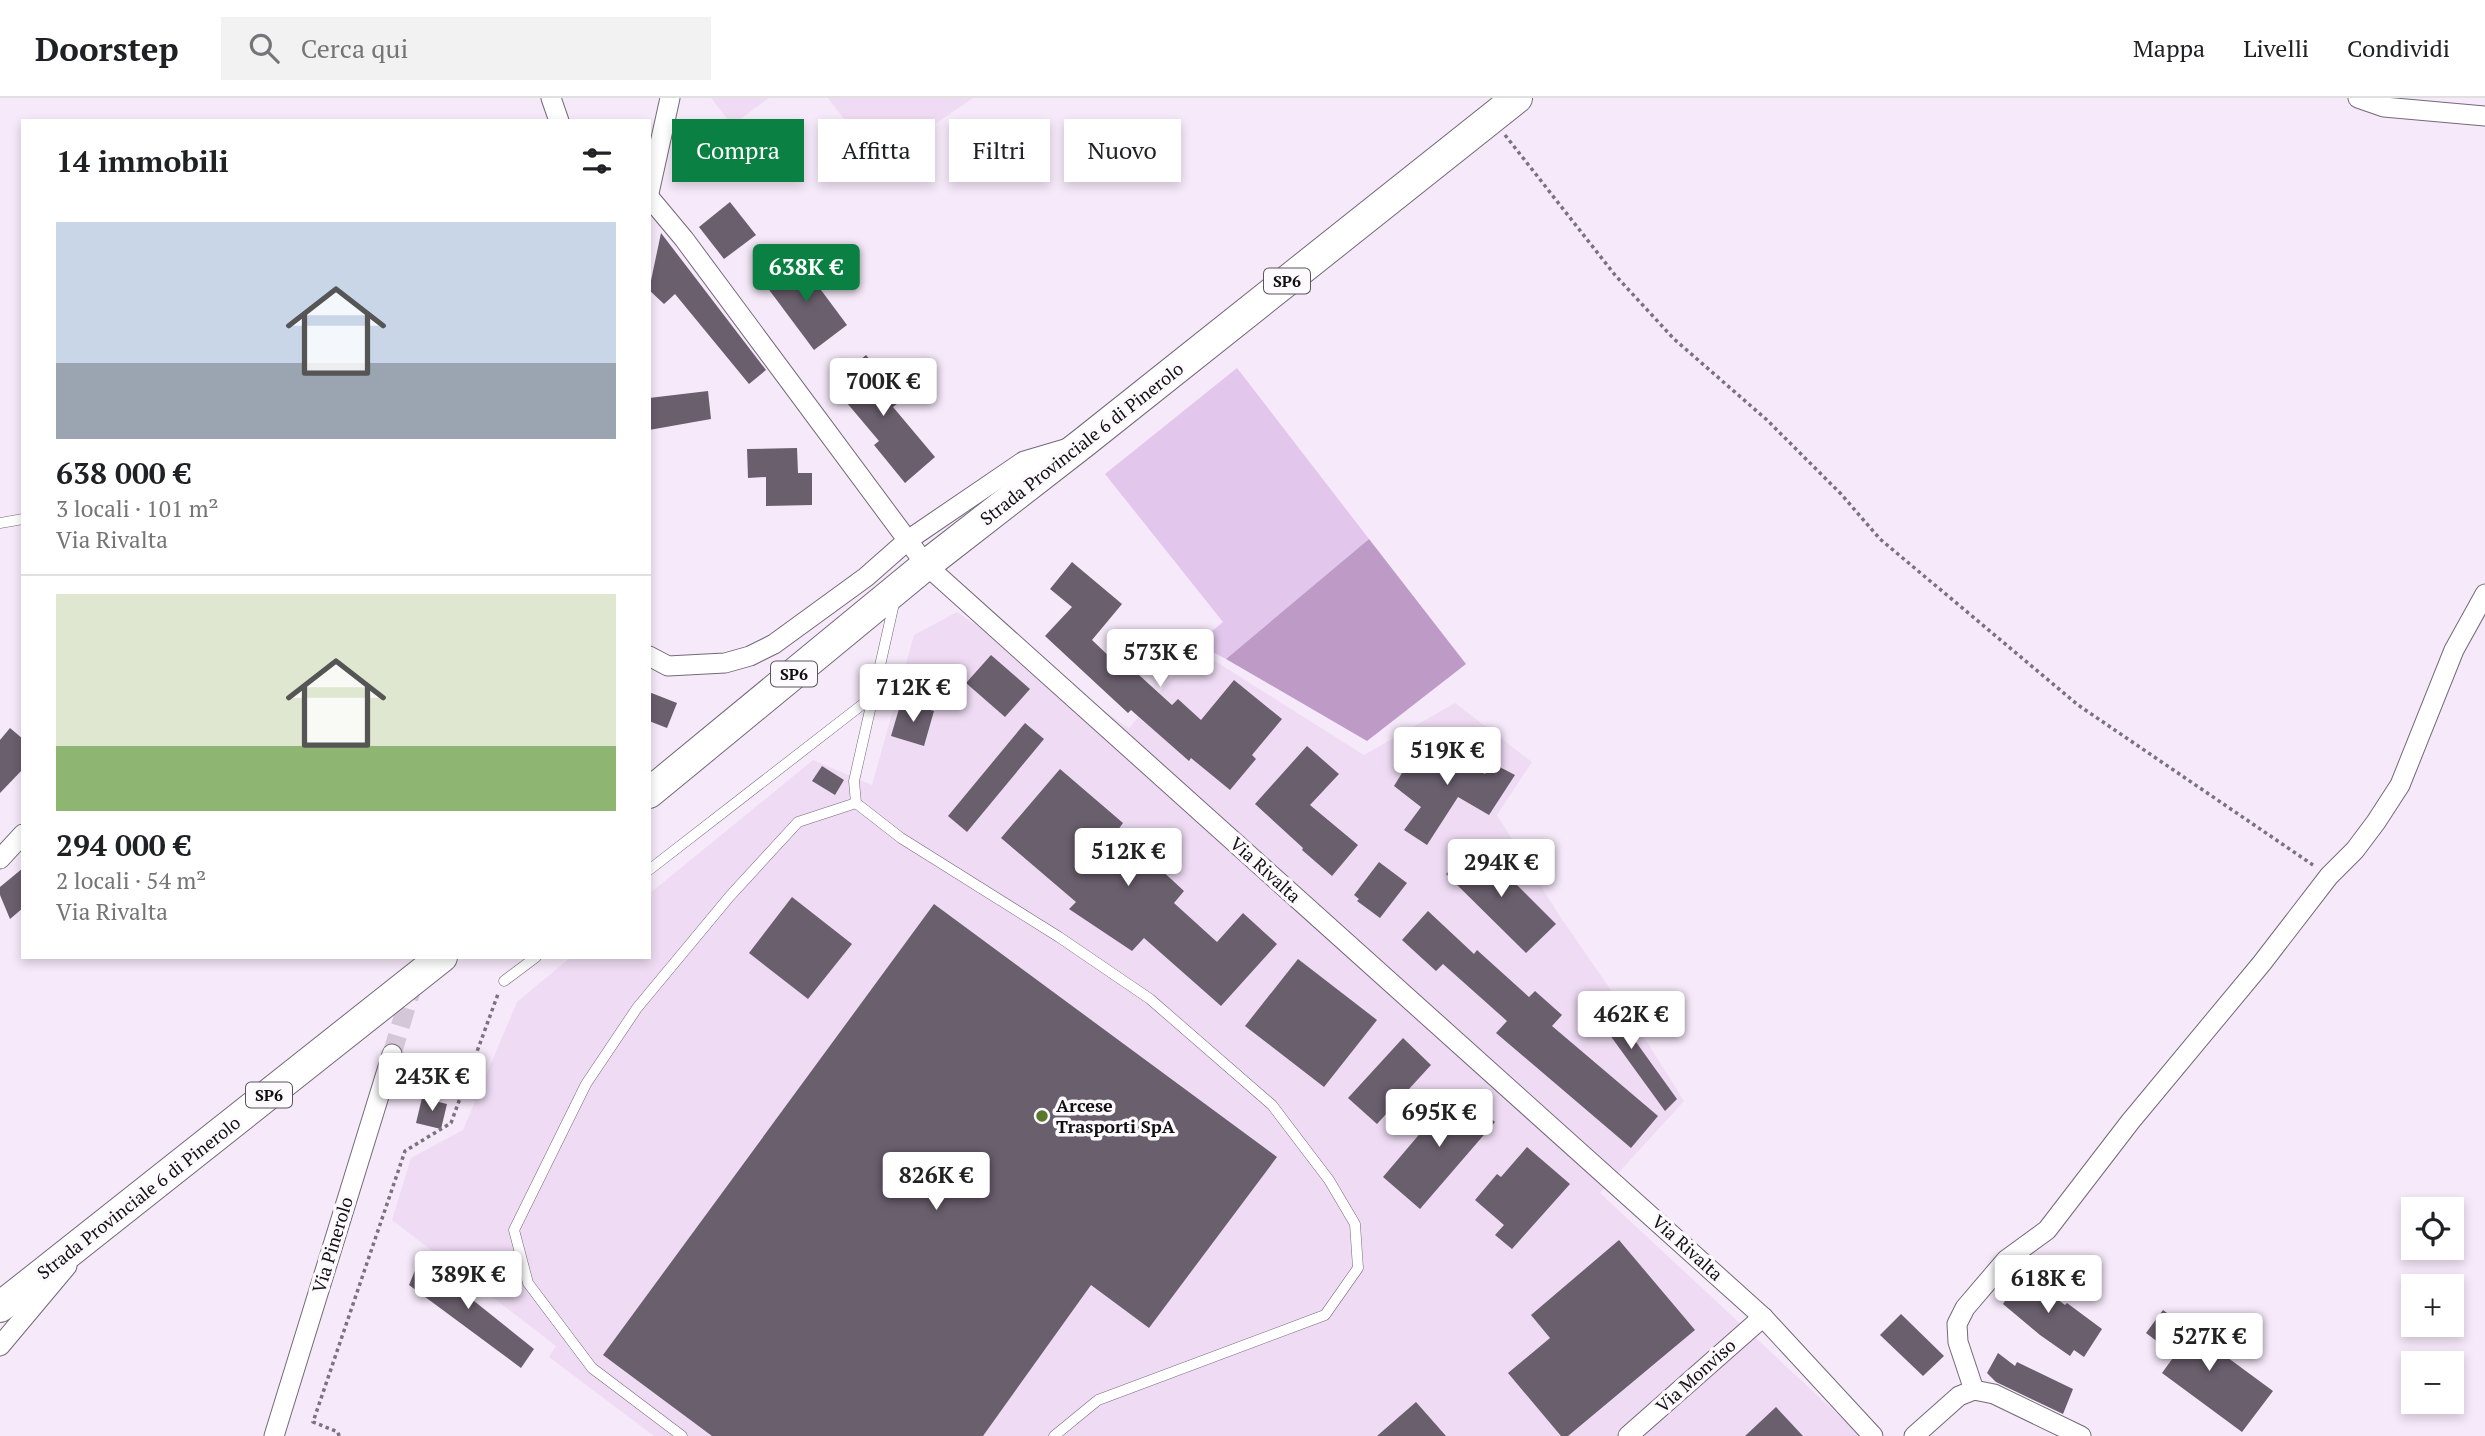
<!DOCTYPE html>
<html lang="it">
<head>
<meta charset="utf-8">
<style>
  body { margin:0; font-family:"PT Serif",serif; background:#f2f2f2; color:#202124; height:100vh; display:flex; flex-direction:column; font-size:26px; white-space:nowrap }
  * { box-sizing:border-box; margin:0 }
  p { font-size:23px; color:#757577 }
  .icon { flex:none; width:38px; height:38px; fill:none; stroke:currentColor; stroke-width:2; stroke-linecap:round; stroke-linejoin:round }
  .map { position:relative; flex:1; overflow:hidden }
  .details { position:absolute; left:21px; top:21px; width:630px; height:840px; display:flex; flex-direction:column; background:#fff; border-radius:0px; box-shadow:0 4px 10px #0003 }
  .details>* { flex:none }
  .guide { position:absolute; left:672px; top:21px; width:665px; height:63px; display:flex; gap:14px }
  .fabs { position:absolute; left:2401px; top:1099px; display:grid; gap:14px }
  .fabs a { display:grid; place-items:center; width:63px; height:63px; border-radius:0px; background:#fff; box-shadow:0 4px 10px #0003; font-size:35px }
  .price { position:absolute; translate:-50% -60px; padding:0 16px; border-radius:7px; background:#fff; color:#222; font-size:23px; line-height:46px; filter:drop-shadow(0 2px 4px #0008) }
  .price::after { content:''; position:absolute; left:50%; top:42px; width:21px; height:16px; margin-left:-10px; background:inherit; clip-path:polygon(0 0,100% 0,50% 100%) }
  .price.selected { background:#0b8043; color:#fff }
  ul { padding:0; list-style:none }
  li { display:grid; align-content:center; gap:14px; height:371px; padding:0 35px }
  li+li { border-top:2px solid #e0e0e0 }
  li span { display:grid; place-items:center; height:217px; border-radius:0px; color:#555 }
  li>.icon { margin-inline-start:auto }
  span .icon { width:126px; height:126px; fill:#fffc; stroke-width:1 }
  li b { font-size:30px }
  h2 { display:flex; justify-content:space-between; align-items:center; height:84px; padding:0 35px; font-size:30px }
  .chip { padding:0 24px; border-radius:0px; background:#fff; box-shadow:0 4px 10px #0003; font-size:24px; line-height:63px }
  .chip.selected { background:#0b8043; color:#fff }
  header { display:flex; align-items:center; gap:42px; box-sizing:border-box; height:98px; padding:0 35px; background:#fff; border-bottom:2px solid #e0e0e0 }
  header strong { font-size:33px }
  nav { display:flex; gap:38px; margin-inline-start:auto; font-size:24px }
  .search { width:490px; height:63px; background:#f2f2f2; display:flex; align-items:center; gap:18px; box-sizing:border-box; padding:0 24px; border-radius:0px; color:#757577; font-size:26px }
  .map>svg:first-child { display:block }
  .built { fill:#efdcf4 }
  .green { fill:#e3c6ec }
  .forest { fill:#bd9bc6 }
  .building { fill:#6a5f6d }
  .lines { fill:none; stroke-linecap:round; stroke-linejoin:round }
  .street-tunnel { stroke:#d4c8d8; stroke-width:19; stroke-dasharray:19 10; stroke-linecap:butt }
  .lane-casing { stroke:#746978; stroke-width:11 }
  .street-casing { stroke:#746978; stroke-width:21 }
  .primary-casing { stroke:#746978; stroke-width:32 }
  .path { stroke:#7a727d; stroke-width:3.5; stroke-dasharray:3.5 3.5; stroke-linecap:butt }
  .lane { stroke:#fff; stroke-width:10 }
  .street { stroke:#fff; stroke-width:19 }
  .primary { stroke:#fff; stroke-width:30 }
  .poi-dot { fill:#59782e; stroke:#fdfafe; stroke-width:2.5 }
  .labels { text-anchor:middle; stroke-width:7; stroke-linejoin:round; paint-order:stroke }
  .shield { fill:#fdfafe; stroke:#59555a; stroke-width:2 }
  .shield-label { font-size:16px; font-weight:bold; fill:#130e14 }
  .street-label { font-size:18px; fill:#130e14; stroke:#fdfafe }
  .poi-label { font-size:18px; font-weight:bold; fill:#130e14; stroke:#fdfafe; text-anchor:start }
</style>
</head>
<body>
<header>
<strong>Doorstep</strong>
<div class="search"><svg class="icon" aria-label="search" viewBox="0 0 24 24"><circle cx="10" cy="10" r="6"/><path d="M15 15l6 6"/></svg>Cerca qui</div>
<nav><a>Mappa</a><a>Livelli</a><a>Condividi</a></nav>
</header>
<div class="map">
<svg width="2485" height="1338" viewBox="0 0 2485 1338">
  <rect width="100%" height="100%" fill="#f6e9fa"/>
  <g class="built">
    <path d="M711,0H769L732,27Z"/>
    <path d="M828,0H973L878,65Z"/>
    <path d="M957,514L1129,630L1196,551L1364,657L1455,605L1532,664L1497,717L1559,817L1649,947L1684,1003L1600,1095L1861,1338H654L549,1259L556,1248L392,1122L411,1060L463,1032L517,904L571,859H649V796L813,662L872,687L914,537Z"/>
  </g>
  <path class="green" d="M1237,270L1369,441L1226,561L1205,550L1199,544L1223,524L1105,376Z"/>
  <path class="forest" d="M1369,441L1466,566L1367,643L1226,561Z"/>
  <g class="building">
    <path d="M730,104L756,137L724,161L699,129Z"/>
    <path d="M661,135L766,272L749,286L675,196L664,206L649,192Z"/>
    <path d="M798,161L847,227L814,252L764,185Z"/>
    <path d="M866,257L903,301L893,309L935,359L905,385L874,347L879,343L831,286Z"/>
    <path d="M708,293L711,321L649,332V300Z"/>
    <path d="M797,350L798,375H812V407L766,408V379L748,380L747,351Z"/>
    <path d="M1072,464L1122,506L1092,542L1113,562L1117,557L1172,607L1178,601L1201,622L1234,582L1282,621L1252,657L1256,661L1230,692L1191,660L1189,663L1131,612L1128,615L1045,538L1072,509L1050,491Z"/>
    <path d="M991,557L1030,591L1005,619L966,585Z"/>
    <path d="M649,594L677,605L667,630L649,623Z"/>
    <path d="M901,604L934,613L924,648L891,638Z"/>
    <path d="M1025,625L1044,641L967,734L948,718Z"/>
    <path d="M10,630L23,641V671L0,695V642Z"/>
    <path d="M1424,639L1485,676L1492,665L1515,677L1489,717L1458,699L1427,747L1404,732L1421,709L1394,688Z"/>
    <path d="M1307,648L1339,676L1310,707L1358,747L1332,778L1302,752L1303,750L1255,706Z"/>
    <path d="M822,668L844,682L835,697L812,683Z"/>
    <path d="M1060,671L1123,725L1118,732L1184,793L1174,805L1217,844L1243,815L1277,846L1221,908L1144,840L1132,853L1069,811L1076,804L1001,740Z"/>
    <path d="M1476,746L1556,826L1526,855L1446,776Z"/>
    <path d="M1379,764L1407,785L1380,820L1357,803L1359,801L1354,797Z"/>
    <path d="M23,770V810L10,821L0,797V789Z"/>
    <path d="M792,799L852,846L808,901L749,855Z"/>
    <path d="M934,806L1277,1059L1149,1230L1091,1187L983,1338H712L603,1257Z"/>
    <path d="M1428,813L1474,856L1477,852L1529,899L1535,893L1562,917L1552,928L1658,1018L1631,1050L1496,935L1507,923L1443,866L1436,873L1402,842Z"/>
    <path d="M1298,861L1377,922L1324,989L1245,928Z"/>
    <path d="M1600,894L1677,1001L1665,1013L1599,922L1584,912Z"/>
    <path d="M1403,940L1431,967L1377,1026L1348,1000Z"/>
    <path d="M1457,992L1495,1024L1420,1111L1383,1079Z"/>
    <path d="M422,1000L447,1006L441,1031L416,1025Z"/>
    <path d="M1527,1049L1570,1086L1512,1151L1495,1137L1504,1127L1475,1102L1497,1076L1501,1079Z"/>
    <path d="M1619,1142L1695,1232L1568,1338H1561L1508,1275L1550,1240L1531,1217Z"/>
    <path d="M421,1158L467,1190L464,1195L534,1251L521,1270L409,1187Z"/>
    <path d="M2016,1170L2065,1207L2067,1205L2102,1231L2084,1259L2074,1252L2070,1258L2040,1237L2003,1206L2005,1203L1995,1194Z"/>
    <path d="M2163,1212L2273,1293L2242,1334L2162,1275L2175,1257L2146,1235Z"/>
    <path d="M1901,1216L1944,1258L1923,1278L1880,1237Z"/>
    <path d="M1998,1255L2015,1268L2017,1264L2073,1291L2063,1316L1996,1284L1987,1275Z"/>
    <path d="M1416,1304L1446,1338H1377Z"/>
    <path d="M1776,1309L1803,1338H1745Z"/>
  </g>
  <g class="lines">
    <path class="street-tunnel" d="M392,956L414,883"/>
    <g class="lane-casing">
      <g id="lane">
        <path d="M0,425L23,421"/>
        <path d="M895,501L854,683L856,705L901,740L1059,839L1150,901L1272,1007L1329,1082L1355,1126L1358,1170L1325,1217L1098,1302L1054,1338"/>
        <path d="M649,772L872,599"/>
        <path d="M504,883L536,859"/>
        <path d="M682,1338L592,1270L528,1185L514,1132L586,986L637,910L730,798L798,724L856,705"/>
      </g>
    </g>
    <g class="street-casing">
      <g id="street">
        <path d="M551,0L559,23"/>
        <path d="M2358,0L2384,9L2485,18"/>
        <path d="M649,95L670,0"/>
        <path d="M649,99L684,141L926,467L1763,1219L1873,1338"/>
        <path d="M649,558L668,568L725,565L750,558L774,546L866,479L908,442L1024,363L1068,350"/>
        <path d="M0,761L23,736"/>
        <path d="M0,1248L67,1168"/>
        <path d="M1974,1292L1958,1244L1957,1226L1965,1210L2006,1162L2047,1132L2130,1024L2262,865L2329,778L2355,752L2376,724L2400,687L2454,552L2485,496"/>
        <path d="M1974,1292L1994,1296L2081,1338"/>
        <path d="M274,1338L392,956"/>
        <path d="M1628,1338L1763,1219"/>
        <path d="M1914,1338L1959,1298L1974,1292"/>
      </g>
    </g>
    <g class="primary-casing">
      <g id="primary">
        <path d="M649,695L926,467L1083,345L1517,0"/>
        <path d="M0,1209L442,859"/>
      </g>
    </g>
    <g class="path">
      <path d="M1505,37L1615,177L1674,241L1767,322L1841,396L1880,441L2078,607L2313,767"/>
      <path d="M339,1338L338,1334L313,1324L405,1053L451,1025L498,896"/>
    </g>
    <use href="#lane" class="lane"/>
    <use href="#street" class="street"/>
    <use href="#primary" class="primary"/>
  </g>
  <circle class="poi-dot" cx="1042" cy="1018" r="7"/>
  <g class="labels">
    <g class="shield">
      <rect x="1264" y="170.5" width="46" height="25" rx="5"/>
      <rect x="771" y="563.5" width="46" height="25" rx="5"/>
      <rect x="246" y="984.5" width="46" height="25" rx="5"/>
    </g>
    <g class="shield-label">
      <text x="1287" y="189">SP6</text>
      <text x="794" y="582">SP6</text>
      <text x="269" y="1003">SP6</text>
    </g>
    <g class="street-label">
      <text transform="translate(1082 346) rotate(-38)" y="6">Strada Provinciale 6 di Pinerolo</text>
      <text transform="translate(1265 772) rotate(42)" y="6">Via Rivalta</text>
      <text transform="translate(139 1100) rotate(-38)" y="6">Strada Provinciale 6 di Pinerolo</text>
      <text transform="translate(333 1147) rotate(-73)" y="6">Via Pinerolo</text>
      <text transform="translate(1687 1150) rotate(42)" y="6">Via Rivalta</text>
      <text transform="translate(1696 1278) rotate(-42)" y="6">Via Monviso</text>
    </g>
    <g class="poi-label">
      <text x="1056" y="1014">Arcese<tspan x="1056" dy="21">Trasporti SpA</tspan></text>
    </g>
  </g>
</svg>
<div class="fabs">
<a><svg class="icon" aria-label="locate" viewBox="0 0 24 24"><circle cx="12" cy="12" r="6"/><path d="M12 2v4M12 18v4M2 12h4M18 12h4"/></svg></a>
<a>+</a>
<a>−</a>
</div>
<b class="price selected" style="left:806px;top:206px">638K €</b>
<b class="price" style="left:883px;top:320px">700K €</b>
<b class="price" style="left:1160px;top:591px">573K €</b>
<b class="price" style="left:913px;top:626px">712K €</b>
<b class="price" style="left:1447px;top:689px">519K €</b>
<b class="price" style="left:1128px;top:790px">512K €</b>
<b class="price" style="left:1501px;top:801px">294K €</b>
<b class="price" style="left:1631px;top:953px">462K €</b>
<b class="price" style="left:432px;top:1015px">243K €</b>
<b class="price" style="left:1439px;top:1051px">695K €</b>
<b class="price" style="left:936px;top:1114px">826K €</b>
<b class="price" style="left:468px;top:1213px">389K €</b>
<b class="price" style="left:2048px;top:1217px">618K €</b>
<b class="price" style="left:2209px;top:1275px">527K €</b>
<div class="guide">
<a class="chip selected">Compra</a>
<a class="chip">Affitta</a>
<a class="chip">Filtri</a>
<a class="chip">Nuovo</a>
</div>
<section class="details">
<h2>14 immobili<svg class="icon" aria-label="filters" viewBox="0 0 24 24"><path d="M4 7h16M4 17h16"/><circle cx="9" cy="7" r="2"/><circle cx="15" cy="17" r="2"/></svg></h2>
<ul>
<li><span style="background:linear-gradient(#c9d6e8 65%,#9aa5b1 0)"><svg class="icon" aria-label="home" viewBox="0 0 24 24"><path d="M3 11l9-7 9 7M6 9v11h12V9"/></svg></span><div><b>638 000 €</b><p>3 locali · 101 m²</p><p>Via Rivalta</p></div></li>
<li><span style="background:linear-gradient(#dfe7d0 70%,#8fb573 0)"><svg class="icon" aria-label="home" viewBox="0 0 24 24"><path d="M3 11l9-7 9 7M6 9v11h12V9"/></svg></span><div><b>294 000 €</b><p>2 locali · 54 m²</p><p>Via Rivalta</p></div></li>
</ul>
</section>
</div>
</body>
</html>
